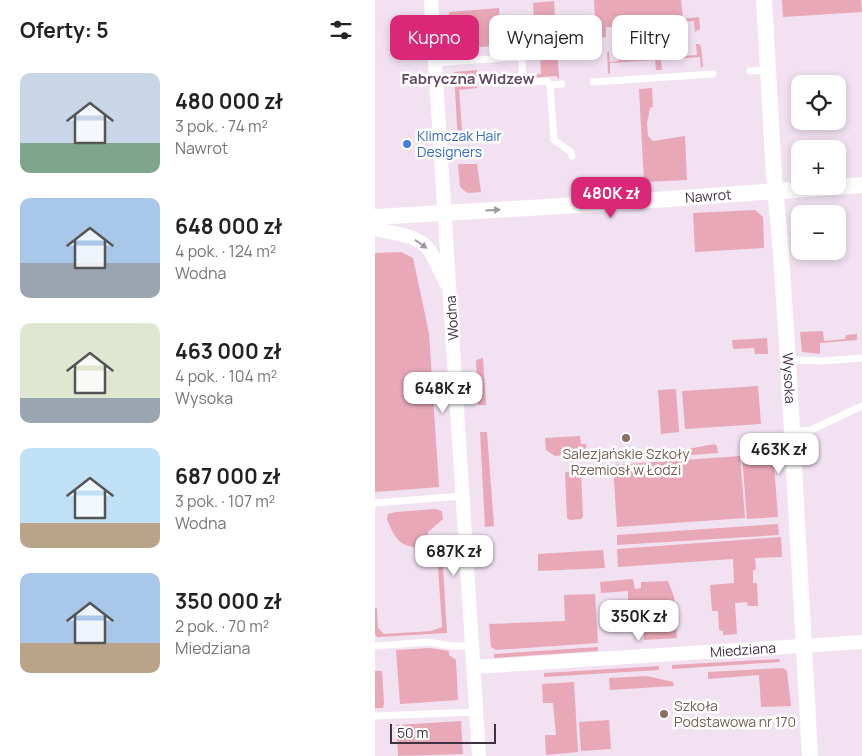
<!DOCTYPE html>
<html lang="pl">
<head>
<meta charset="utf-8">
<style>
  body { margin:0; font-family:Manrope,sans-serif; background:#f6f6f6; color:#222; height:100vh; display:flex; flex-direction:column; font-size:19px; white-space:nowrap }
  * { box-sizing:border-box; margin:0 }
  p { font-size:16px; color:#767676 }
  .icon { flex:none; width:28px; height:28px; fill:none; stroke:currentColor; stroke-width:2; stroke-linecap:round; stroke-linejoin:round }
  .map { position:relative; flex:1; overflow:hidden }
  .side { display:flex; flex-direction:column; background:#fff; width:375px }
  .side>* { flex:none }
  .guide { position:absolute; left:15px; top:15px; width:396px; height:45px; display:flex; gap:10px }
  .buttons { position:absolute; left:416px; top:75px; display:grid; gap:10px }
  .buttons a { display:grid; place-items:center; width:55px; height:55px; border-radius:10px; background:#fff; box-shadow:0 2px 8px #0003; font-size:25px }
  .scale { position:absolute; left:15px; bottom:12px; width:106px; box-sizing:border-box; padding-left:5px; border:2px solid #413243; border-top:0; font-size:14px; line-height:18px; white-space:nowrap; color:#413243; -webkit-text-stroke:4px #fff; paint-order:stroke }
  .price { position:absolute; translate:-50% -42px; padding:0 11px; border-radius:10px; background:#fff; color:#222; font-size:16px; line-height:32px; filter:drop-shadow(0 1px 2px #0008) }
  .price::after { content:''; position:absolute; left:50%; top:30px; width:15px; height:11px; margin-left:-8px; background:inherit; clip-path:polygon(0 0,100% 0,50% 100%) }
  .price.selected { background:#db2777; color:#fff }
  ul { padding:0; list-style:none }
  li { display:flex; align-items:center; gap:15px; height:125px; padding:0 20px }
  li span { display:grid; place-items:center; flex:none; width:140px; height:100px; border-radius:10px; color:#555 }
  li>.icon { margin-inline-start:auto }
  span .icon { width:60px; height:60px; fill:#fffc; stroke-width:1 }
  li b { font-size:21px }
  h2 { display:flex; justify-content:space-between; align-items:center; height:60px; padding:0 20px; font-size:21px }
  .chip { padding:0 18px; border-radius:10px; background:#fff; box-shadow:0 2px 8px #0003; font-size:18px; line-height:45px }
  .chip.selected { background:#db2777; color:#fff }
  main { display:flex; flex:1; min-height:0 }
  .map>svg:first-child { display:block }
  .green { fill:#e8a8b8 }
  .lines { fill:none; stroke-linecap:round; stroke-linejoin:round }
  .service { stroke:#fff; stroke-width:7 }
  .minor { stroke:#fff; stroke-width:14 }
  .tertiary { stroke:#fff; stroke-width:16 }
  .oneway { fill:#a098a1 }
  .shop-dot { fill:#3f7fe0; stroke:#fff; stroke-width:2 }
  .education-dot { fill:#8d6e63; stroke:#fff; stroke-width:2 }
  .labels { text-anchor:middle; stroke-width:5; stroke-linejoin:round; paint-order:stroke }
  .shop-label { font-size:14px; fill:#366cbe; stroke:#fff; text-anchor:start }
  .street-label { font-size:14px; fill:#413243; stroke:#fff }
  .education-label { font-size:14px; fill:#785e54; stroke:#fff }
  .neighbourhood-label { font-size:15px; font-weight:bold; fill:#634966; stroke:#fff }
</style>
</head>
<body>
<main>
<section class="side">
<h2>Oferty: 5<svg class="icon" aria-label="filters" viewBox="0 0 24 24"><path d="M4 7h16M4 17h16"/><circle cx="9" cy="7" r="2"/><circle cx="15" cy="17" r="2"/></svg></h2>
<ul>
<li><span style="background:linear-gradient(#c9d6e8 70%,#7fa58c 0)"><svg class="icon" aria-label="home" viewBox="0 0 24 24"><path d="M3 11l9-7 9 7M6 9v11h12V9"/></svg></span><div><b>480 000 zł</b><p>3 pok. · 74 m²</p><p>Nawrot</p></div></li>
<li><span style="background:linear-gradient(#a9c7e8 65%,#9aa5b1 0)"><svg class="icon" aria-label="home" viewBox="0 0 24 24"><path d="M3 11l9-7 9 7M6 9v11h12V9"/></svg></span><div><b>648 000 zł</b><p>4 pok. · 124 m²</p><p>Wodna</p></div></li>
<li><span style="background:linear-gradient(#dfe7d0 75%,#9aa5b1 0)"><svg class="icon" aria-label="home" viewBox="0 0 24 24"><path d="M3 11l9-7 9 7M6 9v11h12V9"/></svg></span><div><b>463 000 zł</b><p>4 pok. · 104 m²</p><p>Wysoka</p></div></li>
<li><span style="background:linear-gradient(#bfe0f5 75%,#b9a48a 0)"><svg class="icon" aria-label="home" viewBox="0 0 24 24"><path d="M3 11l9-7 9 7M6 9v11h12V9"/></svg></span><div><b>687 000 zł</b><p>3 pok. · 107 m²</p><p>Wodna</p></div></li>
<li><span style="background:linear-gradient(#a9c7e8 70%,#b9a48a 0)"><svg class="icon" aria-label="home" viewBox="0 0 24 24"><path d="M3 11l9-7 9 7M6 9v11h12V9"/></svg></span><div><b>350 000 zł</b><p>2 pok. · 70 m²</p><p>Miedziana</p></div></li>
</ul>
</section>
<div class="map">
<svg width="487" height="756" viewBox="0 0 487 756">
  <rect width="100%" height="100%" fill="#f1e1f1"/>
  <g class="green">
    <path d="M219,0H306L308,19L324,17L325,29L320,32L319,21L248,26V37H243L242,27H231V37L221,38Z"/>
    <path d="M407,0H486L487,12L408,17Z"/>
    <path d="M179,1L184,79L181,76L156,78L153,76L166,74L165,51H161L158,3Z"/>
    <path d="M124,8L126,45L75,50L74,12Z"/>
    <path d="M321,44H324L326,47L328,66L326,68L325,57L286,60L287,70H281L280,60L235,63V74L233,73L232,53L234,51L235,62L244,61V50H250L251,60L265,59L264,49L272,48L273,59L301,57V46L306,45L307,56L322,55Z"/>
    <path d="M102,70V88L84,90L88,143H83L79,72Z"/>
    <path d="M277,88L278,107L275,108L272,123L273,136L278,141L310,136L312,180L269,182L264,89Z"/>
    <path d="M83,164H102L106,192L93,193L85,187Z"/>
    <path d="M380,210L388,217L389,248L320,252L318,213Z"/>
    <path d="M26,252L38,258L54,333L64,487L0,492V253Z"/>
    <path d="M448,331L449,341L470,339L471,335L482,334V340L445,343V354L427,352L425,332Z"/>
    <path d="M392,338L393,354H380L379,348L358,349L357,340Z"/>
    <path d="M108,358L111,405H103L101,360Z"/>
    <path d="M383,386L386,424L310,429L307,391Z"/>
    <path d="M301,389L304,432L286,434L283,390Z"/>
    <path d="M105,432H112L119,526L110,527Z"/>
    <path d="M205,436L206,444H211L212,453L180,456L171,450L170,438Z"/>
    <path d="M339,444L342,446L343,453L237,461L236,459L277,456Z"/>
    <path d="M398,453L403,517L372,519L367,456Z"/>
    <path d="M365,456L370,518L242,527L238,465Z"/>
    <path d="M204,471L206,473L208,517L206,519L195,520L192,518L190,474L191,472Z"/>
    <path d="M60,509L67,511L68,519L53,532L54,547C28,549 21,543 12,519L13,514L21,512Z"/>
    <path d="M403,524L404,535L242,545V535Z"/>
    <path d="M406,537L407,557L380,558L381,570H378V583H382L383,606H373L372,602L360,603L362,634L348,635V631L344,630L343,611H337L335,585L359,583L358,559L243,567L242,549Z"/>
    <path d="M228,550L230,568L163,571V554Z"/>
    <path d="M67,551L72,633L2,637L0,634V608H2L3,628L9,634L56,631L67,627L62,552Z"/>
    <path d="M258,579L260,589L266,588V582L293,581L299,597L302,638L269,640L267,612H261V610H252V613L236,614L235,603L253,601V591L226,593L225,582Z"/>
    <path d="M220,594L223,643L121,650L116,647L114,624L190,621L189,595Z"/>
    <path d="M223,647V651L119,658V654Z"/>
    <path d="M55,648L74,651V655L81,660L83,700L25,704L21,650Z"/>
    <path d="M404,659L405,662L297,669V665Z"/>
    <path d="M284,666V670L169,677V673Z"/>
    <path d="M408,668L412,671L416,706L386,707L384,675L333,679V672Z"/>
    <path d="M0,671H7L9,703L8,708H0Z"/>
    <path d="M272,676L298,682L299,686L235,690L234,678Z"/>
    <path d="M199,682L203,752L171,755L170,735H181L178,703H168L167,684Z"/>
    <path d="M234,720L236,749L206,751L204,722Z"/>
    <path d="M86,721L88,754L23,756L21,725Z"/>
  </g>
  <g class="lines">
    <g class="service">
      <path d="M60,63L143,57L147,60L148,83L171,81L175,85L187,84"/>
      <path d="M375,71L392,70"/>
      <path d="M218,82L338,74"/>
      <path d="M175,85L179,140L196,152L197,156"/>
      <path d="M200,187L201,205"/>
      <path d="M413,360L447,361L487,358"/>
      <path d="M417,432L436,430L487,406"/>
      <path d="M0,503L88,496"/>
      <path d="M0,646L53,642L77,646H97"/>
      <path d="M0,716L102,712"/>
    </g>
    <g class="minor">
      <path d="M56,0L104,756"/>
      <path d="M0,229C18,234 43,234 55,251C61,261 66,273 71,283"/>
      <path d="M99,667L487,642"/>
    </g>
    <g class="tertiary">
      <path id="s1" d="M389,0L399,175L406,254L413,360L435,756"/>
      <path id="s2" d="M0,217L237,203L487,185"/>
    </g>
  </g>
  <defs><path id="oneway-solid" d="M-6-.8H1V-3.2L6.5 0L1 3.2V.8H-6Z" transform="scale(1.25)"/></defs>
  <g class="oneway">
    <use href="#oneway-solid" transform="translate(118 210) rotate(-3)"/>
    <use href="#oneway-solid" transform="translate(46 244) rotate(35)"/>
  </g>
  <circle class="shop-dot" cx="32" cy="144" r="5"/>
  <g class="education-dot">
    <circle cx="251" cy="438" r="5"/>
    <circle cx="289" cy="714" r="5"/>
  </g>
  <g class="labels">
    <g class="shop-label">
      <text x="42" y="141">Klimczak Hair<tspan x="42" dy="16">Designers</tspan></text>
    </g>
    <g class="street-label">
      <text dy="5" stroke="none"><textPath href="#s2" startOffset="334">Nawrot</textPath></text>
      <text transform="translate(77 318) rotate(-94)" y="5">Wodna</text>
      <text dy="5" stroke="none"><textPath href="#s1" startOffset="379">Wysoka</textPath></text>
      <text transform="translate(368 650) rotate(-4)" y="5">Miedziana</text>
    </g>
    <g class="education-label">
      <text x="251" y="459">Salezjańskie Szkoły<tspan x="251" dy="16">Rzemiosł w Łodzi</tspan></text>
      <text x="299" y="711" text-anchor="start">Szkoła<tspan x="299" dy="16">Podstawowa nr 170</tspan></text>
    </g>
    <g class="neighbourhood-label">
      <text x="93" y="84">Fabryczna Widzew</text>
    </g>
  </g>
</svg>
<div class="buttons">
<a><svg class="icon" aria-label="locate" viewBox="0 0 24 24"><circle cx="12" cy="12" r="6"/><path d="M12 2v4M12 18v4M2 12h4M18 12h4"/></svg></a>
<a>+</a>
<a>−</a>
</div>
<div class="scale">50 m</div>
<b class="price selected" style="left:236px;top:219px">480K zł</b>
<b class="price" style="left:68px;top:414px">648K zł</b>
<b class="price" style="left:404px;top:475px">463K zł</b>
<b class="price" style="left:79px;top:577px">687K zł</b>
<b class="price" style="left:264px;top:642px">350K zł</b>
<div class="guide">
<a class="chip selected">Kupno</a>
<a class="chip">Wynajem</a>
<a class="chip">Filtry</a>
</div>
</div>
</main>
</body>
</html>
